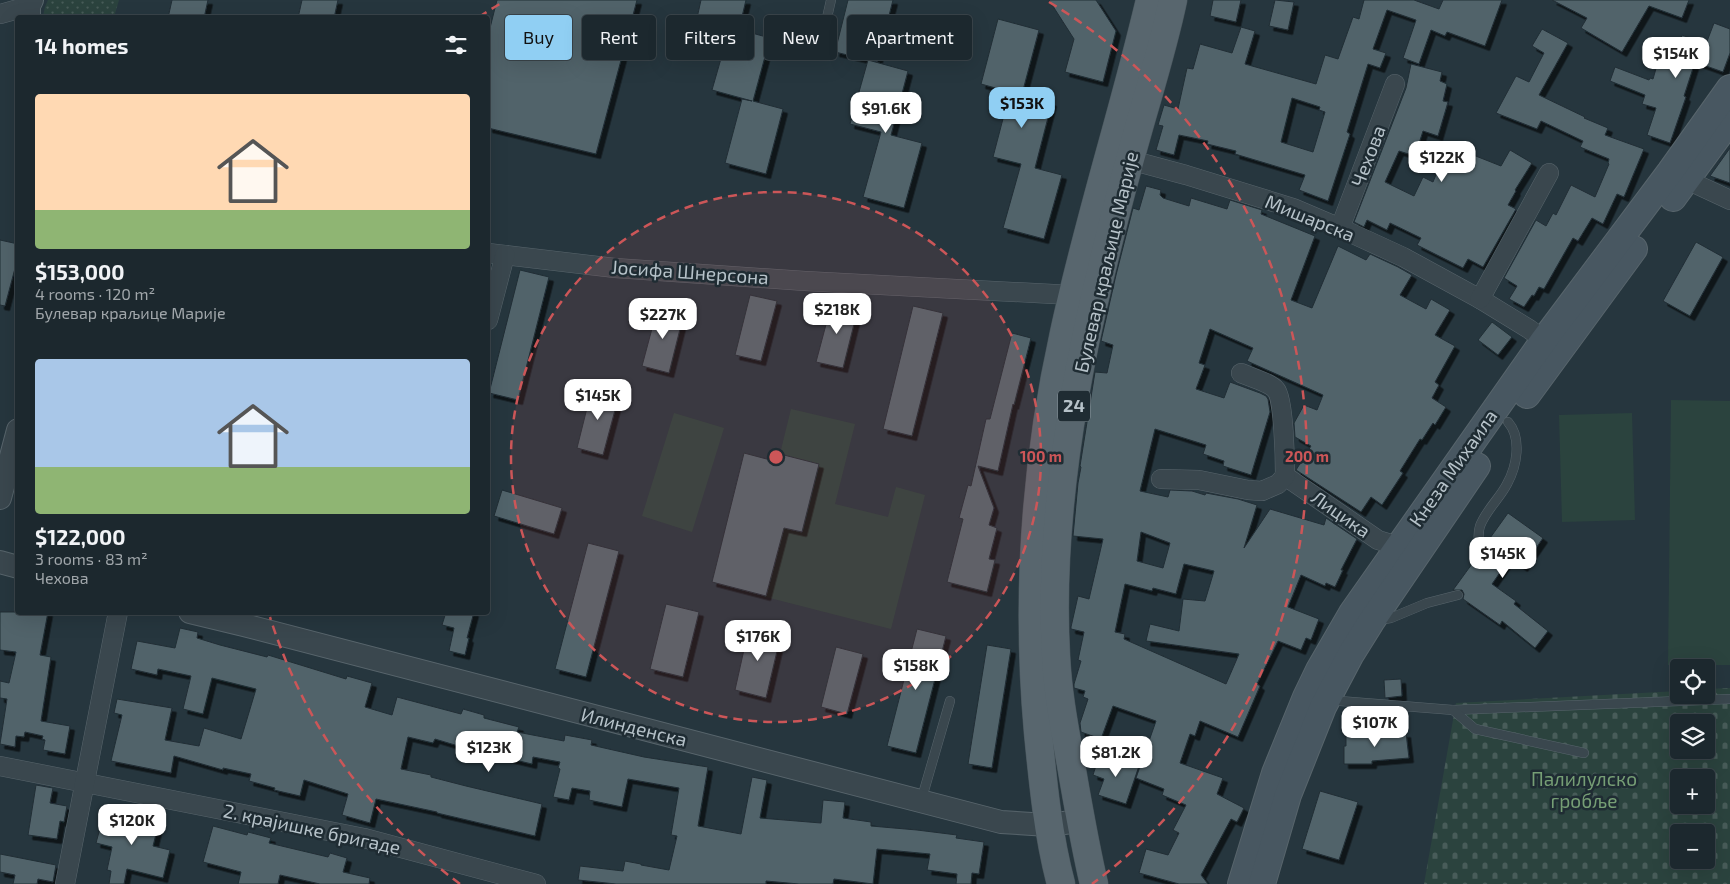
<!DOCTYPE html>
<html lang="en">
<head>
<meta charset="utf-8">
<style>
  body { margin:0; font-family:"Exo 2",sans-serif; background:#253036; color:#f1f3f6; height:100vh; display:flex; flex-direction:column; font-size:19px; white-space:nowrap }
  * { box-sizing:border-box; margin:0 }
  p { font-size:16px; color:#a0a6aa }
  .icon { flex:none; width:28px; height:28px; fill:none; stroke:currentColor; stroke-width:2; stroke-linecap:round; stroke-linejoin:round }
  .map { position:relative; flex:1; overflow:hidden }
  .panel { position:absolute; left:15px; top:15px; width:475px; height:600px; display:flex; flex-direction:column; background:#1c282e; border-radius:5px; box-shadow:0 5px 20px #0002,0 0 0 1px #3a444a }
  .panel>* { flex:none }
  .top-card { position:absolute; left:505px; top:15px; width:475px; height:45px; display:flex; gap:10px }
  .controls { position:absolute; left:1670px; top:659px; display:grid; gap:10px }
  .controls a { display:grid; place-items:center; width:45px; height:45px; border-radius:5px; background:#1c282e; box-shadow:0 5px 20px #0002,0 0 0 1px #3a444a; font-size:25px }
  .price { position:absolute; translate:-50% -42px; padding:0 11px; border-radius:10px; background:#fff; color:#222; font-size:16px; line-height:32px; filter:drop-shadow(0 1px 2px #0008) }
  .price::after { content:''; position:absolute; left:50%; top:30px; width:15px; height:11px; margin-left:-8px; background:inherit; clip-path:polygon(0 0,100% 0,50% 100%) }
  .price.active { background:#90cff3; color:#111 }
  ul { padding:0; list-style:none }
  li { display:grid; align-content:center; gap:10px; height:265px; padding:0 20px }
  li span { display:grid; place-items:center; height:155px; border-radius:5px; color:#555 }
  li>.icon { margin-inline-start:auto }
  span .icon { width:90px; height:90px; fill:#fffc; stroke-width:1 }
  li b { font-size:21px }
  h2 { display:flex; justify-content:space-between; align-items:center; height:60px; padding:0 20px; font-size:21px }
  .pill { padding:0 18px; border-radius:5px; background:#1c282e; box-shadow:0 5px 20px #0002,0 0 0 1px #3a444a; font-size:18px; line-height:45px }
  .pill.active { background:#90cff3; color:#111 }
  .map>svg:first-child { display:block }
  .grass { fill:url(#grass-dots) }
  .cemetery { fill:url(#cemetery-stones); fill-rule:evenodd }
  .park { fill:#2b433e }
  .building { fill:#51636b; stroke:#212e35; fill-rule:evenodd; filter:url(#shadow) }
  .lines { fill:none; stroke-linecap:round; stroke-linejoin:round }
  .service-casing { stroke:#58656c; stroke-width:10 }
  .minor-casing { stroke:#58656c; stroke-width:20 }
  .tertiary-casing { stroke:#58656c; stroke-width:24 }
  .secondary-casing { stroke:#58656c; stroke-width:28 }
  .primary-casing { stroke:#46535a; stroke-width:29 }
  .service { stroke:#3a474e; stroke-width:9 }
  .minor { stroke:#3a474e; stroke-width:19 }
  .tertiary { stroke:#3a474e; stroke-width:22 }
  .secondary { stroke:#485761; stroke-width:26 }
  .primary { stroke:#58666e; stroke-width:28 }
  .ring { fill:none; stroke:#cc5658; stroke-width:2.5; stroke-dasharray:9 6 }
  .labels { text-anchor:middle; stroke-width:5; stroke-linejoin:round; paint-order:stroke }
  .shield { fill:#1f2c33; stroke:#89959c; stroke-width:1 }
  .shield-label { font-size:18px; font-weight:bold; fill:#b6c2c9 }
  .street-label { font-size:19px; fill:#b6c2c9; stroke:#1f2c33 }
  .park-label { font-size:19px; fill:#769e75; stroke:#1f2c33 }
  .centre { fill:#cc5658; stroke:#1f2c33; stroke-width:2.5 }
  .ring-label { font-size:15px; text-anchor:middle; font-weight:bold; fill:#cc5658; stroke:#1f2c33; stroke-width:5; stroke-linejoin:round; paint-order:stroke }
</style>
</head>
<body>
<div class="map">
<svg width="1730" height="884" viewBox="0 0 1730 884">
  <defs>
    <pattern id="grass-dots" width="8" height="8" patternUnits="userSpaceOnUse" patternTransform="scale(1.25)"><rect width="8" height="8" fill="#2b433e"/><path d="M2 2h.1M6 6h.1" fill="none" stroke="#485c59" stroke-width="1.8" stroke-linecap="round"/></pattern>
    <pattern id="cemetery-stones" width="16" height="16" patternUnits="userSpaceOnUse" patternTransform="scale(1.25)"><rect width="16" height="16" fill="#2b433e"/><path d="M2 7V4a2 2 0 0 1 4 0v3zM10 15v-3a2 2 0 0 1 4 0v3z" fill="#485c59"/></pattern>
    <filter id="shadow"><feDropShadow dx="4.5" dy="4.5" stdDeviation="0" flood-color="#0009"/></filter>
  </defs>
  <rect width="100%" height="100%" fill="#26363e"/>
  <path class="grass" d="M48,0H119L114,17H43L45,7Z"/>
  <path class="cemetery" d="M1730,688V884H1424L1456,703L1679,691V695H1706V689ZM1679,722H1706V750H1679ZM1679,778H1706V805H1679ZM1679,832H1706V860H1679Z"/>
  <g class="park">
    <path d="M1671,400L1730,401V665H1668Z"/>
    <path d="M791,409L855,424L835,504L888,517L896,487L925,495L891,629L766,597L784,528L802,532L819,464L780,454Z"/>
    <path d="M674,413L724,428L692,532L642,516Z"/>
    <path d="M1632,413L1635,520L1562,522L1559,415Z"/>
  </g>
  <g class="building">
    <path d="M172,0H208L204,18H168Z"/>
    <path d="M302,0H338L334,18H298Z"/>
    <path d="M497,0H637L596,154L488,128V36Z"/>
    <path d="M701,0H746L739,29L697,18Z"/>
    <path d="M848,0H893L877,62L835,52Z"/>
    <path d="M1049,0H1096L1116,31L1103,82L1065,72L1074,39Z"/>
    <path d="M1213,0H1241L1236,22L1210,16Z"/>
    <path d="M1275,0L1294,2L1288,30L1269,26Z"/>
    <path d="M1364,0H1414L1439,9L1443,0H1502L1485,46L1447,32L1445,36L1431,30L1419,64L1403,58L1416,20L1387,10L1373,49L1386,53L1380,68L1368,64L1347,132L1350,134L1328,201L1299,190L1305,175L1235,154L1236,151L1207,144L1208,141L1179,135L1174,155L1156,150L1163,126L1158,125L1164,105L1178,109L1187,68L1193,69L1200,44L1232,53L1241,27L1255,31L1245,64L1316,84L1325,55L1338,59L1353,17L1359,19ZM1292,98L1320,107L1319,110L1325,112L1313,152L1281,142Z"/>
    <path d="M1552,0H1689L1682,18L1649,6L1622,52L1581,28L1587,18Z"/>
    <path d="M998,19L1039,30L1022,94L1052,102L1035,168L1062,175L1044,239L1003,228L1021,164L993,157L1010,92L981,84Z"/>
    <path d="M1714,23L1730,29V53L1723,72L1695,62L1684,96L1686,97L1670,143L1647,135L1656,108L1642,104L1645,95L1610,81L1615,67L1649,80L1650,78L1653,79L1657,65L1670,69L1682,35L1706,44Z"/>
    <path d="M730,27L770,38L753,101L783,109L766,174L725,163L742,99L752,101L712,90Z"/>
    <path d="M1542,29L1568,43L1539,95L1585,117L1584,118L1608,128L1605,135L1644,149L1624,197L1617,194L1603,224L1592,218L1578,241L1573,238L1544,289L1539,287L1534,296L1532,295L1524,307L1509,299L1517,286L1504,278L1536,220L1546,226L1553,213L1556,215L1571,185L1595,197L1609,164L1608,163L1609,159L1580,147L1583,141L1541,121L1537,129L1496,113L1516,76L1529,82L1544,53L1532,46Z"/>
    <path d="M868,60L908,71L891,135L922,143L904,208L863,197L881,132L850,124Z"/>
    <path d="M1411,64L1442,72L1440,81L1447,84L1443,101L1448,102L1438,136L1423,131L1415,156L1399,151L1385,182L1414,196L1423,177L1433,182L1448,145L1501,166L1510,150L1532,163L1515,190L1516,191L1508,205L1516,209L1483,267L1468,259L1463,268L1417,245L1421,238L1390,223L1387,230L1367,220L1364,227L1354,222L1406,88Z"/>
    <path d="M1730,148V183L1710,176Z"/>
    <path d="M1146,186L1161,190L1160,195L1163,198L1189,206L1191,198L1227,209L1230,200L1262,210L1261,214L1315,236L1291,300L1312,308L1338,246L1366,260L1370,254L1398,267L1412,275L1400,295L1426,309L1431,299L1450,310L1435,335L1455,346L1435,382L1439,385L1432,398L1446,407L1435,425L1433,423L1422,440L1420,439L1400,471L1403,473L1382,505L1371,497L1361,512L1296,470L1311,446L1295,437L1294,423L1304,405L1317,410L1323,395L1247,361L1253,348L1210,329L1199,363L1205,365L1196,389L1224,398L1230,382L1260,393L1266,396L1268,399L1270,412L1251,475L1223,466L1224,461L1203,454L1206,445L1155,429L1140,491L1168,497L1170,490L1192,491L1205,495L1206,493L1238,499L1257,505L1244,548L1270,509L1324,525L1326,518L1357,539L1341,570H1343L1335,587L1326,583L1325,586L1301,575L1288,607L1319,619L1311,640L1306,638L1301,650L1278,641L1257,684L1260,686L1238,737L1200,721L1195,736L1190,734L1180,763L1223,778L1217,794L1244,808L1237,822L1231,819L1201,875L1208,884H1179L1139,873L1146,849L1168,855L1179,833L1173,830L1186,805L1162,795L1164,789L1136,778L1156,721L1113,706L1101,739L1081,732L1080,723L1088,699L1083,697L1085,691L1074,688V684L1081,661L1078,660L1084,632L1071,629V627L1078,596L1089,599L1103,539L1073,536L1078,483L1081,467L1080,466L1095,372L1107,373L1113,345L1101,341L1116,275L1133,208L1139,210ZM1141,532L1170,543L1163,568L1137,561ZM1184,564L1214,571L1205,601L1183,599L1179,631L1150,624L1146,641L1239,654L1226,684L1124,639L1125,634L1115,632L1125,584L1152,591L1153,588L1176,594Z"/>
    <path d="M0,240L18,244V257L5,306L0,305Z"/>
    <path d="M1696,242L1723,257L1690,316L1663,301Z"/>
    <path d="M520,270L549,277L518,400L489,393Z"/>
    <path d="M750,295L777,301L761,361L735,355Z"/>
    <path d="M832,302L858,308L843,368L816,362Z"/>
    <path d="M658,306L684,313L669,373L642,366Z"/>
    <path d="M913,306L943,313L912,436L883,429Z"/>
    <path d="M1492,322L1512,337L1498,355L1478,340Z"/>
    <path d="M1012,333L1031,338L1016,397L1014,405L1013,404L998,471L978,466L994,508L989,525L997,528L989,559L995,560L987,592L947,582L963,519L959,518L968,485L971,486L986,419H990Z"/>
    <path d="M592,388L619,395L603,455L577,448Z"/>
    <path d="M744,453L778,462L780,454L819,464L802,532L784,528L766,596L712,582Z"/>
    <path d="M502,490L562,508L554,534L494,516Z"/>
    <path d="M1508,513L1543,538L1523,567L1510,558L1492,584L1516,601L1514,604L1548,631L1535,648L1502,621L1500,625L1463,599L1464,594L1462,590H1453L1477,557L1481,558L1486,555L1485,545Z"/>
    <path d="M588,543L619,551L586,677L555,669Z"/>
    <path d="M666,604L699,612L683,677L650,669Z"/>
    <path d="M0,612H48L40,655L51,657L41,721L70,726L65,754L43,750L45,740L42,739L43,736L25,732L24,737L16,736L15,747L0,744L7,699L0,698V681L9,683L16,652L0,650Z"/>
    <path d="M446,612H474L467,638H469L465,655L449,651L454,628L442,625Z"/>
    <path d="M749,627L781,634L766,698L735,690Z"/>
    <path d="M180,628L198,632L197,638L220,645L267,657L268,655L346,679L347,676L372,683L365,707L392,715L397,697L461,714L463,709L484,715V718L519,727L517,732L564,741L565,735L592,740L591,745L644,757L708,767L698,826L741,834L752,777L767,780L760,818L821,823L823,800L845,802L843,818L871,822V826L917,830L957,835L956,838L984,842L979,874L972,873L971,884H956L957,874L927,870L930,854L877,849L873,884L834,879L833,884H799L766,881V884H616L578,880L580,866L623,871L625,861L641,864V865L669,870L677,836L671,835L679,788L628,779L622,807L589,800L590,791L572,788L569,800L553,797L560,769L558,768L560,762L533,757L532,764L465,748L435,739L433,743L408,737L401,769L431,775V777L466,786L542,804L535,836L437,813V812L376,799L370,823L342,815L348,794L304,780L300,796L274,790L275,788L249,781L251,774L223,768V770L174,756L171,773L111,761L122,715L114,713L117,699L172,708L165,740L199,746L204,728L241,739L256,689L212,678L203,714L183,709L191,676L158,669L157,675L131,669L137,641L175,648Z"/>
    <path d="M917,629L946,636L916,753L887,746Z"/>
    <path d="M987,645L1011,649L992,768L968,764Z"/>
    <path d="M836,647L863,654L847,714L821,707Z"/>
    <path d="M1401,679L1402,696L1385,698L1384,680Z"/>
    <path d="M1367,732V736L1406,733L1409,758L1372,761V764H1344V746H1346V733Z"/>
    <path d="M1100,753L1139,766L1126,804L1098,795L1104,779L1093,775Z"/>
    <path d="M36,785L53,788L50,803L67,806L64,822L60,821L57,839L28,835Z"/>
    <path d="M1320,791L1358,802L1339,860L1302,849Z"/>
    <path d="M105,810L159,822L153,846L170,850L163,878L127,869L124,884H109L111,871L107,870L112,847L96,843Z"/>
    <path d="M213,826L247,835L248,832L271,838L269,843L328,857L330,853L347,858L343,872L370,878L369,884H320L280,875L278,884H238L241,872L203,862Z"/>
    <path d="M0,854L56,865L53,882L38,879L37,884H13L15,875L0,872Z"/>
  </g>
  <g class="lines">
    <g class="service-casing">
      <g id="service">
        <path d="M827,55L826,22L831,0"/>
        <path d="M1480,552C1479,543 1477,535 1480,526C1486,510 1500,498 1507,484C1517,466 1522,438 1508,422"/>
        <path d="M1378,620L1391,618L1427,603L1458,595"/>
        <path d="M1332,697L1340,701L1453,710L1730,699"/>
        <path d="M1453,710L1475,729L1584,753"/>
        <path d="M921,801L950,701"/>
      </g>
    </g>
    <g class="minor-casing">
      <g id="minor">
        <path d="M0,14L29,6"/>
        <path d="M1130,160L1186,175L1293,208L1340,228L1403,257L1480,299L1529,329L1544,340"/>
        <path d="M1687,180L1730,200"/>
        <path d="M1340,228L1395,84"/>
        <path d="M488,253L615,268L805,281L1072,295"/>
        <path d="M1480,299L1549,173"/>
        <path d="M488,320L505,255"/>
        <path d="M1241,373C1250,377 1271,383 1276,390C1284,399 1285,462 1285,476L1378,540L1398,546"/>
        <path d="M1161,479L1199,480L1248,490L1262,491L1278,484L1285,476"/>
        <path d="M0,766L364,838L536,884"/>
        <path d="M65,884L118,612"/>
      </g>
    </g>
    <g class="tertiary-casing">
      <g id="tertiary">
        <path d="M29,18V6L32,0"/>
        <path d="M0,498L18,430"/>
        <path d="M0,562L18,567"/>
        <path d="M190,612L244,625L1001,822L1048,825L1080,821"/>
      </g>
    </g>
    <g class="secondary-casing">
      <g id="secondary">
        <path d="M1673,198L1730,120"/>
        <path d="M1527,395L1634,249"/>
        <path d="M1241,884L1275,773L1306,697L1319,670L1352,613L1544,340L1670,172L1730,88"/>
        <path d="M1262,884L1288,795L1323,707L1351,654L1371,622L1477,466"/>
      </g>
    </g>
    <g class="primary-casing">
      <g id="primary">
        <path d="M1061,884C1048,835 1043,783 1038,732C1026,598 1035,464 1064,333C1088,221 1124,111 1150,0"/>
        <path d="M1094,884C1086,850 1080,816 1074,782C1067,740 1058,699 1056,656C1049,529 1070,399 1100,276C1112,226 1125,176 1139,127C1151,85 1164,43 1173,0"/>
      </g>
    </g>
    <use href="#service" class="service"/>
    <use href="#minor" class="minor"/>
    <use href="#tertiary" class="tertiary"/>
    <use href="#secondary" class="secondary"/>
    <use href="#primary" class="primary"/>
  </g>
  <circle cx="776" cy="457" r="265" fill="#cc5658" fill-opacity=".12"/>
  <g class="ring">
    <circle cx="776" cy="457" r="265"/>
    <path d="M460 884A531 531 0 0 1 270 617M479 17A531 531 0 0 1 503 2M1049 2A531 531 0 0 1 1092 884"/>
  </g>
  <g class="labels">
    <rect class="shield" x="1058" y="390.5" width="32" height="31" rx="4"/>
    <g class="shield-label">
      <text x="1074" y="412">24</text>
    </g>
    <g class="street-label">
      <text transform="translate(1368 156) rotate(-69)" y="7">Чехова</text>
      <text transform="translate(1310 218) rotate(22)" y="7">Мишарска</text>
      <text transform="translate(1106 262) rotate(-77)" y="7">Булевар краљице Марије</text>
      <text transform="translate(690 272) rotate(4)" y="7">Јосифа Шнерсона</text>
      <text transform="translate(1453 468) rotate(-55)" y="7">Кнеза Михаила</text>
      <text transform="translate(1341 514) rotate(35)" y="7">Лицика</text>
      <text transform="translate(634 727) rotate(14)" y="7">Илинденска</text>
      <text transform="translate(312 829) rotate(12)" y="7">2. крајишке бригаде</text>
    </g>
    <g class="park-label">
      <text x="1584" y="786">Палилулско<tspan x="1584" dy="22">гробље</tspan></text>
    </g>
  </g>
  <circle cx="776" cy="457" r="8" class="centre"/>
  <g class="ring-label">
    <text x="1041" y="462">100 m</text>
    <text x="1307" y="462">200 m</text>
  </g>
</svg>
<div class="controls">
<a><svg class="icon" aria-label="locate" viewBox="0 0 24 24"><circle cx="12" cy="12" r="6"/><path d="M12 2v4M12 18v4M2 12h4M18 12h4"/></svg></a>
<a><svg class="icon" aria-label="layers" viewBox="0 0 24 24"><path d="M12 4l9 5-9 5-9-5zM3 14l9 5 9-5"/></svg></a>
<a>+</a>
<a>−</a>
</div>
<b class="price" style="left:1676px;top:79px">$154K</b>
<b class="price active" style="left:1022px;top:129px">$153K</b>
<b class="price" style="left:886px;top:134px">$91.6K</b>
<b class="price" style="left:1442px;top:183px">$122K</b>
<b class="price" style="left:837px;top:335px">$218K</b>
<b class="price" style="left:663px;top:340px">$227K</b>
<b class="price" style="left:598px;top:421px">$145K</b>
<b class="price" style="left:1503px;top:579px">$145K</b>
<b class="price" style="left:758px;top:662px">$176K</b>
<b class="price" style="left:916px;top:691px">$158K</b>
<b class="price" style="left:1375px;top:748px">$107K</b>
<b class="price" style="left:489px;top:773px">$123K</b>
<b class="price" style="left:1116px;top:778px">$81.2K</b>
<b class="price" style="left:132px;top:846px">$120K</b>
<div class="top-card">
<a class="pill active">Buy</a>
<a class="pill">Rent</a>
<a class="pill">Filters</a>
<a class="pill">New</a>
<a class="pill">Apartment</a>
</div>
<section class="panel">
<h2>14 homes<svg class="icon" aria-label="filters" viewBox="0 0 24 24"><path d="M4 7h16M4 17h16"/><circle cx="9" cy="7" r="2"/><circle cx="15" cy="17" r="2"/></svg></h2>
<ul>
<li><span style="background:linear-gradient(#ffd9b3 75%,#8fb573 0)"><svg class="icon" aria-label="home" viewBox="0 0 24 24"><path d="M3 11l9-7 9 7M6 9v11h12V9"/></svg></span><div><b>$153,000</b><p>4 rooms · 120 m²</p><p>Булевар краљице Марије</p></div></li>
<li><span style="background:linear-gradient(#a9c7e8 70%,#8fb573 0)"><svg class="icon" aria-label="home" viewBox="0 0 24 24"><path d="M3 11l9-7 9 7M6 9v11h12V9"/></svg></span><div><b>$122,000</b><p>3 rooms · 83 m²</p><p>Чехова</p></div></li>
</ul>
</section>
</div>
</body>
</html>
